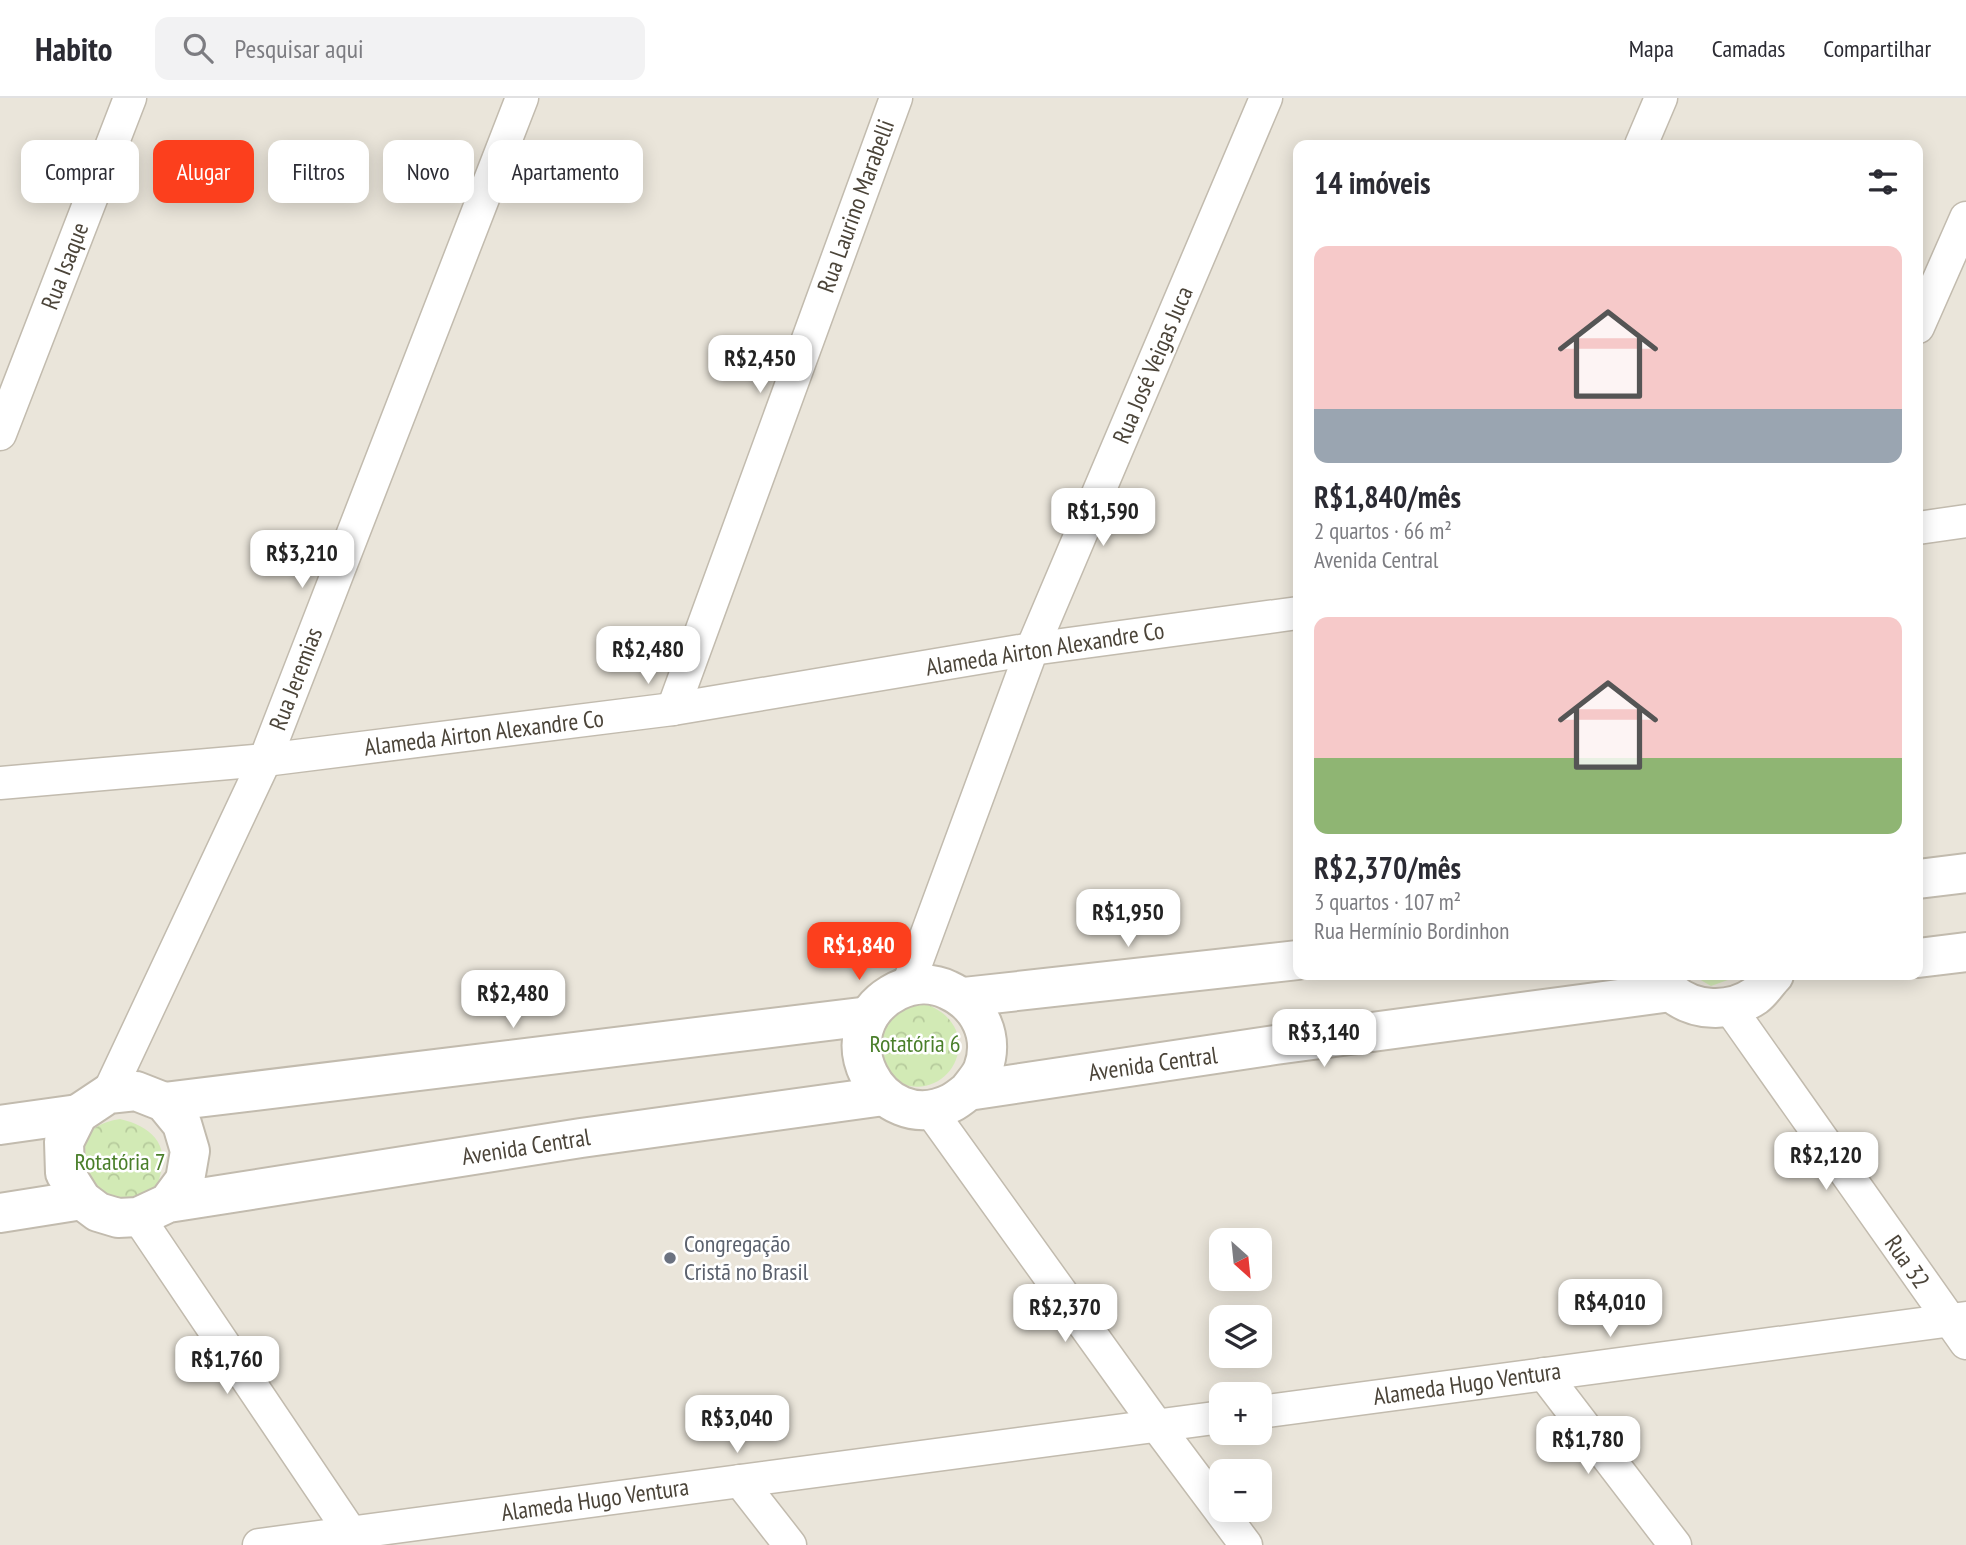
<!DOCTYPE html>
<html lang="pt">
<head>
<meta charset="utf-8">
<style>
  body { margin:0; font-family:"PT Sans Narrow",sans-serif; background:#f2f2f3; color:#2b2b33; height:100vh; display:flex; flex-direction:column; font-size:26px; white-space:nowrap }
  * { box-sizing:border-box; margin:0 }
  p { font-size:23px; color:#7c7c81 }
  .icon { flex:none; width:38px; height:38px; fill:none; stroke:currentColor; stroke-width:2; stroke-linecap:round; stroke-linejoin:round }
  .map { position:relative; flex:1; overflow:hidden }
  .details { position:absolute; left:1293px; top:42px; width:630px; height:840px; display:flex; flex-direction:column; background:#fff; border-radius:14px; box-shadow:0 4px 18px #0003 }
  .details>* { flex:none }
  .top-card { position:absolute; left:21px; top:42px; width:665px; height:63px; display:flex; gap:14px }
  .needle { width:46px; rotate:153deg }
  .tools { position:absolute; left:1209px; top:1130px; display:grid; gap:14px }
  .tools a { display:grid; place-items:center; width:63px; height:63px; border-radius:14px; background:#fff; box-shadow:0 4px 18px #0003; font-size:35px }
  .price { position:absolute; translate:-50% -60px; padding:0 16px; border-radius:14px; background:#fff; color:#222; font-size:23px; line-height:46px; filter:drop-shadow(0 2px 4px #0008) }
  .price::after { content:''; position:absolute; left:50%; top:42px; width:21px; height:16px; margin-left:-10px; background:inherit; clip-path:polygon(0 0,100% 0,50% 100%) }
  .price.on { background:#fc3f1d; color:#fff }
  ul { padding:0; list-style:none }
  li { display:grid; align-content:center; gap:14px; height:371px; padding:0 21px }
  li span { display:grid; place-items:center; height:217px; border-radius:14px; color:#555 }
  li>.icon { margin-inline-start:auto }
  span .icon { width:126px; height:126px; fill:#fffc; stroke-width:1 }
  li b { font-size:30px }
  h2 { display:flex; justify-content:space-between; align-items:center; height:84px; padding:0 21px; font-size:30px }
  .chip { padding:0 24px; border-radius:14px; background:#fff; box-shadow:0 4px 18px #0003; font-size:24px; line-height:63px }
  .chip.on { background:#fc3f1d; color:#fff }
  header { display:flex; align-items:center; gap:42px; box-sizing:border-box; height:98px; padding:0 35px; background:#fff; border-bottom:2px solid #e1e1e2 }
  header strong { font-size:33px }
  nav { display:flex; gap:38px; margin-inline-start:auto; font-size:24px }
  .search { width:490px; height:63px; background:#f2f2f3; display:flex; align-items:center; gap:18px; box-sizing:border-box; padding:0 24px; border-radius:14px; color:#7c7c81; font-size:26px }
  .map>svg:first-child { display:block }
  .residential { fill:#eae5da; fill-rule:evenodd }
  .park { fill:url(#park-crowns) }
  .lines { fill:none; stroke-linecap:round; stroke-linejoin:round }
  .minor-casing { stroke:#c2bbae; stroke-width:35 }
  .tertiary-casing { stroke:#c2bbae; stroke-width:42 }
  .minor { stroke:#fff; stroke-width:32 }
  .tertiary { stroke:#fff; stroke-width:38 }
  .worship-dot { fill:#6b7280; stroke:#fff; stroke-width:2.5 }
  .labels { text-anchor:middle; stroke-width:5; stroke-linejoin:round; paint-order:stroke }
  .street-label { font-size:24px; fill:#4b4439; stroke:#fff }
  .park-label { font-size:24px; fill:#4a7f2a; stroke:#fff }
  .worship-label { font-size:24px; fill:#5b616d; stroke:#fff; text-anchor:start }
</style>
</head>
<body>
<header>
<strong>Habito</strong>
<div class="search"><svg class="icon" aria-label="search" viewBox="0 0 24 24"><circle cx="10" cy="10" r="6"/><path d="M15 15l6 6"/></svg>Pesquisar aqui</div>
<nav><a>Mapa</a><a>Camadas</a><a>Compartilhar</a></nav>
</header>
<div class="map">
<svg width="1966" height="1447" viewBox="0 0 1966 1447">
  <defs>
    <pattern id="park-crowns" width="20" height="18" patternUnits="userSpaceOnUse" patternTransform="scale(1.75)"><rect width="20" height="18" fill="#d2eab5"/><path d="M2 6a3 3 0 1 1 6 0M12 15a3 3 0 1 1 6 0" fill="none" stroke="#b6ca9c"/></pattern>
  </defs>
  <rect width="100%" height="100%" fill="#f6f3ec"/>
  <path class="residential" d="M0,0H1966V1447H0ZM1298,47H1918V877H1298ZM1222,1143H1260V1181H1222ZM1222,1220H1260V1258H1222ZM1222,1297H1260V1335H1222ZM1222,1374H1260V1412H1222Z"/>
  <g class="park">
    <path d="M1692,877H1742L1711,888Z"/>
    <path d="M916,903C1000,924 945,1025 883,975L878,926Z"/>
    <path d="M120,1021C150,1028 170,1045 160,1078C158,1087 153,1096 145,1100C136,1104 123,1105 113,1107L79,1081C82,1048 81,1027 120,1021Z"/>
  </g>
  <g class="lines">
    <g class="minor-casing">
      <g id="minor">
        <path d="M1641,47L1661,0"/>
        <path d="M1918,229L1966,120"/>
        <path d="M0,336L130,0"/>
        <path d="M1918,430L1966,423"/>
        <path d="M673,611L896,0"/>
        <path d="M0,685L265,662L673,611L1032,551L1298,515"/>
        <path d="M908,887L1032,551L1266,0"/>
        <path d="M1729,909L1966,1245"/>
        <path d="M108,996L265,662L522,0"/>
        <path d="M930,1012L1157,1328L1246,1447"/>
        <path d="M138,1119L359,1447"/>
        <path d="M1544,1276L1675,1447"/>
        <path d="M1260,1314L1966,1220"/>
        <path d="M740,1383L790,1447"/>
        <path d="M259,1447L1222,1319"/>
      </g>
    </g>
    <g class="tertiary-casing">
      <g id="tertiary">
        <path d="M1918,781L1966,775"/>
        <path d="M1918,860L1966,854"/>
        <path d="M1657,877C1662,882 1666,890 1671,894C1694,914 1730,915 1755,898C1762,893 1768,883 1774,877"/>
        <path d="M964,899L1298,862"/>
        <path d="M968,993C973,986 980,979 983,971C995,938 979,906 948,892C932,884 913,885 897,893C822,931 879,1041 951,1005C957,1002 963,997 968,993L1275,947L1671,894"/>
        <path d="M164,1004L869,918"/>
        <path d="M0,1027L78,1016"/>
        <path d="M168,1105L185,1082L190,1053L182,1026L164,1004L136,993L108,996L78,1016L64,1044L65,1075L82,1102L98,1114L118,1120L138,1119L168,1105L581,1040L884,998"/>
        <path d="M0,1115L82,1102"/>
      </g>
    </g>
    <use href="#minor" class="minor"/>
    <use href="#tertiary" class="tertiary"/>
  </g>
  <circle class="worship-dot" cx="670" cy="1160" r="7"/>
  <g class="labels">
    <g class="street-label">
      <text transform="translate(856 108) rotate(-70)" y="8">Rua Laurino Marabelli</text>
      <text transform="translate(65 168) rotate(-69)" y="8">Rua Isaque</text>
      <text transform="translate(1153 267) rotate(-67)" y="8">Rua José Veigas Juca</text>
      <text transform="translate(1045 551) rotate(-9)" y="8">Alameda Airton Alexandre Co</text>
      <text transform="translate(296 581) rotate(-69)" y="8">Rua Jeremias</text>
      <text transform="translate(484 635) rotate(-7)" y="8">Alameda Airton Alexandre Co</text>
      <text transform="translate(1153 966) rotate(-8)" y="8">Avenida Central</text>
      <text transform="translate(526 1049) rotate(-9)" y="8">Avenida Central</text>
      <text transform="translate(1907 1164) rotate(55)" y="8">Rua 32</text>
      <text transform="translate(1467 1286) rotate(-8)" y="8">Alameda Hugo Ventura</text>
      <text transform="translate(595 1402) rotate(-8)" y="8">Alameda Hugo Ventura</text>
    </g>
    <g class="park-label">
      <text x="915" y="954">Rotatória 6</text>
      <text x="120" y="1072">Rotatória 7</text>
    </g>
    <g class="worship-label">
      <text x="684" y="1154">Congregação<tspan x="684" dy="28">Cristã no Brasil</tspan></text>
    </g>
  </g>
</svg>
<div class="tools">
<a><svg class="needle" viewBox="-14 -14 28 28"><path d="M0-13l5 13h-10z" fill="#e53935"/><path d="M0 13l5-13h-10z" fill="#7c7c81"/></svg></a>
<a><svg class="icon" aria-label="layers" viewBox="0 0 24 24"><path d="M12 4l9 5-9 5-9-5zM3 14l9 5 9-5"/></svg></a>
<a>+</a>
<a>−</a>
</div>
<b class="price" style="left:760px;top:297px">R$2,450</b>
<b class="price" style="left:1103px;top:450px">R$1,590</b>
<b class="price" style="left:302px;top:492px">R$3,210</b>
<b class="price" style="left:648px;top:588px">R$2,480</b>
<b class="price" style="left:1128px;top:851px">R$1,950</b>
<b class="price on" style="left:859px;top:884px">R$1,840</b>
<b class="price" style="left:513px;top:932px">R$2,480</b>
<b class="price" style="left:1324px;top:971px">R$3,140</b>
<b class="price" style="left:1826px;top:1094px">R$2,120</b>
<b class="price" style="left:1610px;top:1241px">R$4,010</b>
<b class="price" style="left:1065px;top:1246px">R$2,370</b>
<b class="price" style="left:227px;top:1298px">R$1,760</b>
<b class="price" style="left:737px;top:1357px">R$3,040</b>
<b class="price" style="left:1588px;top:1378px">R$1,780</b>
<div class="top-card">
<a class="chip">Comprar</a>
<a class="chip on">Alugar</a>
<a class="chip">Filtros</a>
<a class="chip">Novo</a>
<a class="chip">Apartamento</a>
</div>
<section class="details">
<h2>14 imóveis<svg class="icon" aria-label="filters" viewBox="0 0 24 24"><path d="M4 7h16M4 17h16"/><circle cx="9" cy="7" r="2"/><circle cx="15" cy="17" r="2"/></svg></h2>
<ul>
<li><span style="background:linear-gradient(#f6c9c9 75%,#9aa5b1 0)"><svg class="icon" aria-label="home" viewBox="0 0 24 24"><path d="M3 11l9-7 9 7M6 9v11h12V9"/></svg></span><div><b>R$1,840/mês</b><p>2 quartos · 66 m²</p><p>Avenida Central</p></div></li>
<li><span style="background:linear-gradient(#f6c9c9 65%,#8fb573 0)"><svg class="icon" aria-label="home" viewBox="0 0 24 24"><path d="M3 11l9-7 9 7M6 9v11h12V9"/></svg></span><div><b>R$2,370/mês</b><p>3 quartos · 107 m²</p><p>Rua Hermínio Bordinhon</p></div></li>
</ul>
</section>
</div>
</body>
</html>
